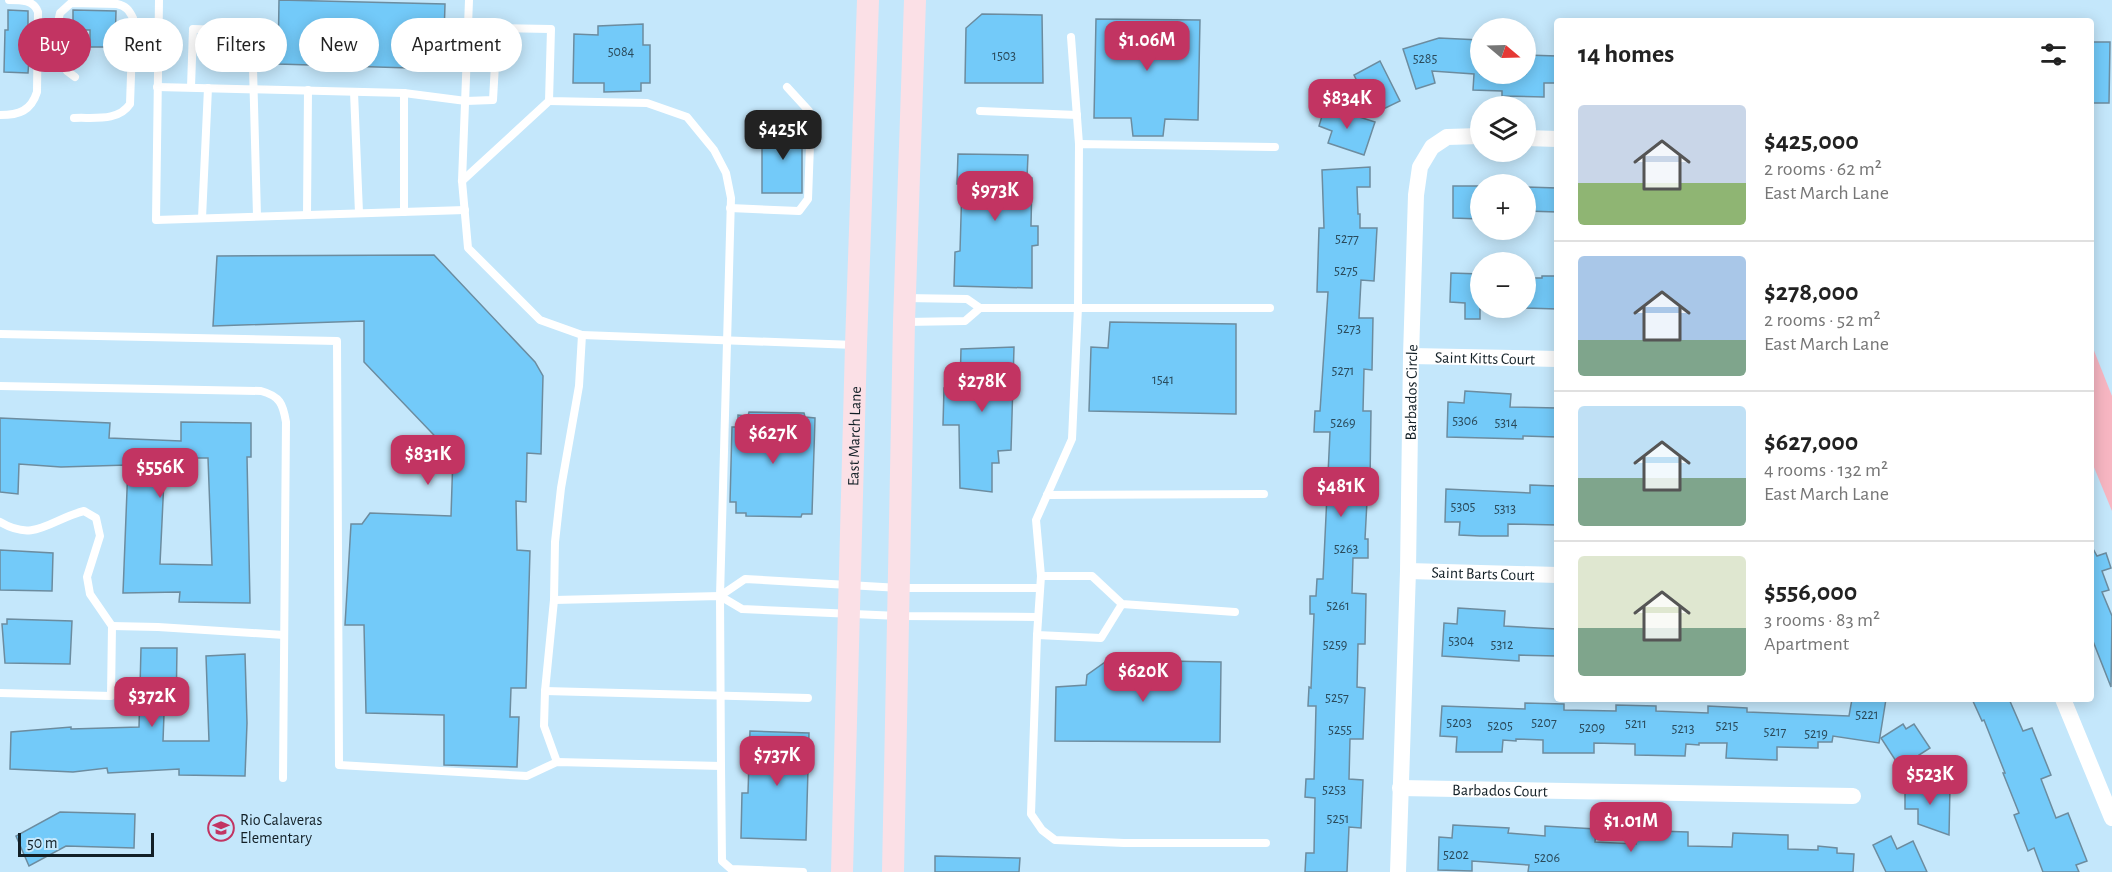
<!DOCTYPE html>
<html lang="en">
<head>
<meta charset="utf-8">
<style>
  body { margin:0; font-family:"Alegreya Sans",sans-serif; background:#f2f2f2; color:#222; height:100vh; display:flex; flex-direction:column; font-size:22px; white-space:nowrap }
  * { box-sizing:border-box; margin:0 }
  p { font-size:20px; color:#767676 }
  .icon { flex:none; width:33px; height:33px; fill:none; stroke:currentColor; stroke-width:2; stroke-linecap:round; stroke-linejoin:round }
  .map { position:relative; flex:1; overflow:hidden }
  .side { position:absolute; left:1554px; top:18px; width:540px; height:684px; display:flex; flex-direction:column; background:#fff; border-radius:6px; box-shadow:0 3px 15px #0003 }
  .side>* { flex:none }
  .hud { position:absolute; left:18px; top:18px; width:570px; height:54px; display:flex; gap:12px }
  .needle { width:39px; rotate:109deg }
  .buttons { position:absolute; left:1470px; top:18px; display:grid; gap:12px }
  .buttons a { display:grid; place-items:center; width:66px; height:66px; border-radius:50%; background:#fff; box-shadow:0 3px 15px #0003; font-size:30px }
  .scale { position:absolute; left:18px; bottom:15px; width:136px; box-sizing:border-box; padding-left:6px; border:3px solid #121f26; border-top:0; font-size:16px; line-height:21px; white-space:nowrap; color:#121f26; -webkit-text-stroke:4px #c4e7fb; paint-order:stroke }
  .price { position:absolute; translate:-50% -51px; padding:0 14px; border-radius:12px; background:#c23462; color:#fff; font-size:20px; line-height:39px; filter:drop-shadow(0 2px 3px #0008) }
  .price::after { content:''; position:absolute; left:50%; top:36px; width:18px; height:14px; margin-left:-9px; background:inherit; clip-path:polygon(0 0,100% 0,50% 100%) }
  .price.selected { background:#222; color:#fff }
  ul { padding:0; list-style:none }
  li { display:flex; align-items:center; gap:18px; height:150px; padding:0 24px }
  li+li { border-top:2px solid #e0e0e0 }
  li span { display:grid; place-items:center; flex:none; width:168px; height:120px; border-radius:6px; color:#555 }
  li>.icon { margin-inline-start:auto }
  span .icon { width:72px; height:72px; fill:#fffc; stroke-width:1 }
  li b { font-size:26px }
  h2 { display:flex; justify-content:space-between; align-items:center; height:72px; padding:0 24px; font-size:26px }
  .chip { padding:0 21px; border-radius:27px; background:#fff; box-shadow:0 3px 15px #0003; font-size:21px; line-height:54px }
  .chip.selected { background:#c23462; color:#fff }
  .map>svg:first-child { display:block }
  .green { fill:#f7b6c2 }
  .building { fill:#73caf9; stroke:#6c8c9f; stroke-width:1.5; fill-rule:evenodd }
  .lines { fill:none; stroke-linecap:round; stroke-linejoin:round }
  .service { stroke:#fff; stroke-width:8 }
  .minor { stroke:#fff; stroke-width:16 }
  .secondary { stroke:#fbe0e6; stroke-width:22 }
  .labels { text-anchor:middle; stroke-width:4.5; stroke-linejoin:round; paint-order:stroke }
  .number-label { font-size:14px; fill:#2a4a5b }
  .street-label { font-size:16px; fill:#121f26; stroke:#c4e7fb }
  .poi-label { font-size:16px; fill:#121f26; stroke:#c4e7fb; text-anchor:start }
</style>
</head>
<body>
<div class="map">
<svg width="2112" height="872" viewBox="0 0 2112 872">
  <rect width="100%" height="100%" fill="#c4e7fb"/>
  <path class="green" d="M2091,343L2112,396V511L2091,460Z"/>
  <g class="building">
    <path d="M279,0L445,4L443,69L278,64Z"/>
    <path d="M8,10L28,11V28H31L28,73L4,72L5,30H8Z"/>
    <path d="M73,10L116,11L115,47H90V30H73Z"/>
    <path d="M982,14L1042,15L1043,83H965L966,28Z"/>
    <path d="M1096,19L1200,20L1198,120L1165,119L1163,136H1133L1131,118H1094Z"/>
    <path d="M643,24V45H650V83H641V91L604,92V83H573L574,34L598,35V26Z"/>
    <path d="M1439,38L1480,40V74H1526V55L1557,56V83H1544V97L1502,96V91L1473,90L1474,74L1432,71L1435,83L1416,89L1403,49Z"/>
    <path d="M2091,42H2110L2109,103H2091Z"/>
    <path d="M1380,61L1400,101L1373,114L1354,75Z"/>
    <path d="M1325,106L1375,122L1364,155L1328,143L1332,131L1319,126Z"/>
    <path d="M766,128H802V193H762V148H766Z"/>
    <path d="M958,154L1028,155L1027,178H1032L1031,226H1038V245L1032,246V288L954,286L955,252L960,251L962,184H957Z"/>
    <path d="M1370,167V187H1357L1358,214H1360V228H1377L1374,281L1361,280L1359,318H1373L1372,370L1364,369L1363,411H1371L1370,482H1368L1365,539H1368V558H1353L1352,593L1366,594L1365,644H1358L1357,687L1365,688L1363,739H1350L1349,779L1363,780L1361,828L1349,827L1347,872H1305L1306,853H1314L1315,798L1305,797L1306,779H1314L1315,748L1316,706H1308L1309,687L1311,688L1314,614H1310V596H1316L1317,579H1323L1330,432H1314L1315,411H1320L1328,292H1317L1319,228H1324L1322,170Z"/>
    <path d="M1453,186H1480V219L1453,218Z"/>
    <path d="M1526,187L1557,188V212L1526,211Z"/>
    <path d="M434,255L535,362L543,376L541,454L527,453L526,502L516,501L517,550L530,551L526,688H511L510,717H519L517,767L444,765V715L366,713L364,625H345L351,524H362L370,513L451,516L453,455L364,362V321L213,326L217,256Z"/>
    <path d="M1451,273L1480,274V319H1465V303L1450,302Z"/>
    <path d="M1542,276H1557V309L1526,308V278H1542Z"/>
    <path d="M1110,322L1236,324V414L1089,411L1091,347L1108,348Z"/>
    <path d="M1014,347L1011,450L998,451L999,463H992V492L960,488L959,425H943L944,388L960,387L961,349Z"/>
    <path d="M1465,391L1511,394L1510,407L1557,408V437L1523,436V439L1447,437L1448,402L1464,403Z"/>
    <path d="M749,412L804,413L805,417L815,418L812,514H802L801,517L746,516V513H736V502H730L732,427H738V415L748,416Z"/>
    <path d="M0,418L110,423L109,438L181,441V422L251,423V457H247L250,603L179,602L180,592L123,593L128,465L61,467L19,464L18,494L0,492ZM165,458H208L212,565L160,564Z"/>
    <path d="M1530,485L1557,486V525L1508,524V536H1480L1459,535L1460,522H1445L1446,489L1530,493Z"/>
    <path d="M2091,545L2097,556L2106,553L2111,568L2102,571L2109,590L2102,592L2112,616L2111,687L2091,636Z"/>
    <path d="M0,550L53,553L52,591L0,590Z"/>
    <path d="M1458,608L1505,611L1504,626L1557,629V656L1519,655V661L1442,656L1444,623L1457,624Z"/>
    <path d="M7,619L72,621L70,664L5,663L2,624H7Z"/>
    <path d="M141,648H177L176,713L164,714L163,741H209L206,656L245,654L247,723L245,776L179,775V769L108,773L107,768L73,772L10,769L11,732L71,727V729L139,727Z"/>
    <path d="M1108,660L1221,662L1220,742L1055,741L1056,687L1086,685L1087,675Z"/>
    <path d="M1852,699H1886L1879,743L1833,736L1832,742H1818V748L1777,747V760L1726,758L1727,743H1699V745L1686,744L1685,756L1635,755V744L1594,743V753H1543V740L1516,739V741L1503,740L1502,752H1456L1457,737L1440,736L1442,706L1525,709V703L1564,704V710L1616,711V705L1656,706V711L1708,713V706L1747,708V712L1849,716Z"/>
    <path d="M1972,699H2009L2023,731L2032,728L2051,775L2041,779L2056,818L2068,813L2087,861L2076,865L2079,872H2043L2034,848L2028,851L2014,815L2019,813L2003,773H2005L1984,720L1982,721Z"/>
    <path d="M1903,724L1906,729L1914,724L1930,748L1919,755L1924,763L1905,775L1881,738Z"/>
    <path d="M750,731L809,733L806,840L741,838L742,793H748Z"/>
    <path d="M1905,785L1950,786L1949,835L1918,824V809H1905Z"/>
    <path d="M60,812L135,814L134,848L66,846L29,866L16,836Z"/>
    <path d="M1453,825L1509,828L1508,833L1545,836V826L1596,829L1595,842L1636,844V828L1657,829V831L1688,832V846L1732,847L1733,833L1788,835V849L1818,850V846L1837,848V853L1854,854L1853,872H1528L1529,865L1472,861V871L1438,870L1439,837L1452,838Z"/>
    <path d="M1891,836L1897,849L1913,841L1927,872H1886L1873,845Z"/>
    <path d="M935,856L1020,858L1019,872H935Z"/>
  </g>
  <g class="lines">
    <g class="service">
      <path d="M159,0L156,220L465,210"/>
      <path d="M469,0L462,181L468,248L540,320L582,335L579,386L561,488L555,542L554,600L545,691L544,726L557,762"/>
      <path d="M1071,37L1079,144"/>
      <path d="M191,87L193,29L252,31L257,216"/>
      <path d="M354,92L359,213"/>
      <path d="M980,111L1077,115"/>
      <path d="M0,115C19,115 31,111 37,92L38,12C34,0 21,0 9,0"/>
      <path d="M74,118C93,117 118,122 130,104L133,18C129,10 126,6 117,4L71,3L60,13L58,22V57L67,71L75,77"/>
      <path d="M462,181L549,101"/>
      <path d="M730,208L799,211L808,199L811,117L809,111L787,87"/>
      <path d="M404,212V93"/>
      <path d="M307,215L308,90"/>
      <path d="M202,218L208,88"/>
      <path d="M905,298L967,299L980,308H1270"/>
      <path d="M905,322L965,321L980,308"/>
      <path d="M0,334L337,341L339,765L527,776L557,762L721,766L720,596L731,198L726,173L714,150L687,117L647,103L549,101L551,29L497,28L493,100L466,101L404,93L157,87"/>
      <path d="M582,335L855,345"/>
      <path d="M0,386L261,391C280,396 283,404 286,422L283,778"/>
      <path d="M1047,495L1264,494"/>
      <path d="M0,522C35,543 51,519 84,511L96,518L100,536L87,577L90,594L112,626L111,696L0,693"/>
      <path d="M1041,576L1036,520L1072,439L1078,307L1079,144L1275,147"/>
      <path d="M720,596L745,579L900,588H1040"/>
      <path d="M554,600L720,596L742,609L899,616L1037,617"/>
      <path d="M1122,604L1101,638L1037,635L1041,576H1092L1122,604L1235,612"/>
      <path d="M112,626L158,627L284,635"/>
      <path d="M1037,635L1031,814L1042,830L1055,840L1124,843H1266"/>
      <path d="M545,691L808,698"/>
      <path d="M721,766L722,861L731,869L803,872"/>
    </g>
    <g class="minor">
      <path d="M1526,138L1557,139"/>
      <path id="s1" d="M1411,356L1557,359"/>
      <path id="s2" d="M1408,571L1557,575"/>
      <path d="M2063,699L2112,818"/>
      <path id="s3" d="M1400,788L1853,796"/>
      <path id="s4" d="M1398,872L1408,571L1411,356L1416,195L1420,167L1432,147L1447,137L1480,136"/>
    </g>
    <g class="secondary">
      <path id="s5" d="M842,872L856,345L868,0"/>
      <path d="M893,872L904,322L915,0"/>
    </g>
  </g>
  <defs>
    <g id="school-ring" transform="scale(1.35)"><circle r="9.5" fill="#c4e7fb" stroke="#c23462" stroke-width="1.5"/><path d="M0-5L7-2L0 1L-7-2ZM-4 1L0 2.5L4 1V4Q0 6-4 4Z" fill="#c23462"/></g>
  </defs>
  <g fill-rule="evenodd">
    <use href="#school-ring" x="221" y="828"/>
  </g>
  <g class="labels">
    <g class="number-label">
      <text x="621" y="56">5084</text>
      <text x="1004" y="60">1503</text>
      <text x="1425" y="63">5285</text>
      <text x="1347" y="243">5277</text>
      <text x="1346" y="275">5275</text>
      <text x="1349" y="333">5273</text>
      <text x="1343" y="375">5271</text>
      <text x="1163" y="384">1541</text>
      <text x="1465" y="425">5306</text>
      <text x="1343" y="427">5269</text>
      <text x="1506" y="427">5314</text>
      <text x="1463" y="511">5305</text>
      <text x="1505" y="513">5313</text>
      <text x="1346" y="553">5263</text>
      <text x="1338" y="610">5261</text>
      <text x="1461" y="645">5304</text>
      <text x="1335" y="649">5259</text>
      <text x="1502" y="649">5312</text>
      <text x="1337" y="702">5257</text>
      <text x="1867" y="719">5221</text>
      <text x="1459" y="727">5203</text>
      <text x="1544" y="727">5207</text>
      <text x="1636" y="728">5211</text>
      <text x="1500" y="730">5205</text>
      <text x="1727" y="730">5215</text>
      <text x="1592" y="732">5209</text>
      <text x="1683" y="733">5213</text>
      <text x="1340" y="734">5255</text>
      <text x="1775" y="736">5217</text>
      <text x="1816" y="738">5219</text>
      <text x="1334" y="794">5253</text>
      <text x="1338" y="823">5251</text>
      <text x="1456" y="859">5202</text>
      <text x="1547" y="862">5206</text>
    </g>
    <g class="street-label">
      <text dy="6" stroke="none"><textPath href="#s1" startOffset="74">Saint Kitts Court</textPath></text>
      <text dy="6" stroke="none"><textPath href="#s4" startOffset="480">Barbados Circle</textPath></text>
      <text dy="6" stroke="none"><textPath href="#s5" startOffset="436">East March Lane</textPath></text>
      <text dy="6" stroke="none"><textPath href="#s2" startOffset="75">Saint Barts Court</textPath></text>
      <text dy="6" stroke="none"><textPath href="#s3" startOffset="100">Barbados Court</textPath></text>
    </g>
    <g class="poi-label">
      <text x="240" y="825">Rio Calaveras<tspan x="240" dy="18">Elementary</tspan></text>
    </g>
  </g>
</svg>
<div class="buttons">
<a><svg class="needle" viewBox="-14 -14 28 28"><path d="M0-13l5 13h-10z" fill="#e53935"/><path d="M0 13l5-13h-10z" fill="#767676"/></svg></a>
<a><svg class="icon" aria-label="layers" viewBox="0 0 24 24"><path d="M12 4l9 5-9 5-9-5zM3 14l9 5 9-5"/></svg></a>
<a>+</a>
<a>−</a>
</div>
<div class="scale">50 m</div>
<b class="price" style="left:1147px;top:72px">$1.06M</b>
<b class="price" style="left:1347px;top:130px">$834K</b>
<b class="price selected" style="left:783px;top:161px">$425K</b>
<b class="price" style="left:995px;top:222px">$973K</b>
<b class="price" style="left:982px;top:413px">$278K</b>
<b class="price" style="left:773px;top:465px">$627K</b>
<b class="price" style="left:428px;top:486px">$831K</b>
<b class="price" style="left:160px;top:499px">$556K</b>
<b class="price" style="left:1341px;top:518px">$481K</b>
<b class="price" style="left:1143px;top:703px">$620K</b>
<b class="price" style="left:152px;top:728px">$372K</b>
<b class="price" style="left:777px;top:787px">$737K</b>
<b class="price" style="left:1930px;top:806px">$523K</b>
<b class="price" style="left:1631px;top:853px">$1.01M</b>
<div class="hud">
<a class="chip selected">Buy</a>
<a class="chip">Rent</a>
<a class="chip">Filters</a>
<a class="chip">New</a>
<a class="chip">Apartment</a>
</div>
<section class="side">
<h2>14 homes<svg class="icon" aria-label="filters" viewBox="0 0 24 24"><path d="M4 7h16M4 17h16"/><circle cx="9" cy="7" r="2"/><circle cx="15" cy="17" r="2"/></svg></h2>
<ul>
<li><span style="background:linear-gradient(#c9d6e8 65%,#8fb573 0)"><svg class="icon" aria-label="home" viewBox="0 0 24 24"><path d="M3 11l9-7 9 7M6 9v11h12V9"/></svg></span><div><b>$425,000</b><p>2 rooms · 62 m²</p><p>East March Lane</p></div></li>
<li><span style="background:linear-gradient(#a9c7e8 70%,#7fa58c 0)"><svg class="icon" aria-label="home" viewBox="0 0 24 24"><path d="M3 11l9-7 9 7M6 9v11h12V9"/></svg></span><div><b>$278,000</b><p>2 rooms · 52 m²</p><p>East March Lane</p></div></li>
<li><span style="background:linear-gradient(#bfe0f5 60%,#7fa58c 0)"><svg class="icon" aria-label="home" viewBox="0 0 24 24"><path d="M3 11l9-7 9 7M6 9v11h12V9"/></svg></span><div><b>$627,000</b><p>4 rooms · 132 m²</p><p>East March Lane</p></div></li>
<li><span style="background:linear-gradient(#dfe7d0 60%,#7fa58c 0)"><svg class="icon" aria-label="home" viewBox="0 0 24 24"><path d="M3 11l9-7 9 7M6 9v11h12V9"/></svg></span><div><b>$556,000</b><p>3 rooms · 83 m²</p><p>Apartment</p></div></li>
</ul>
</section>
</div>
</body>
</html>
